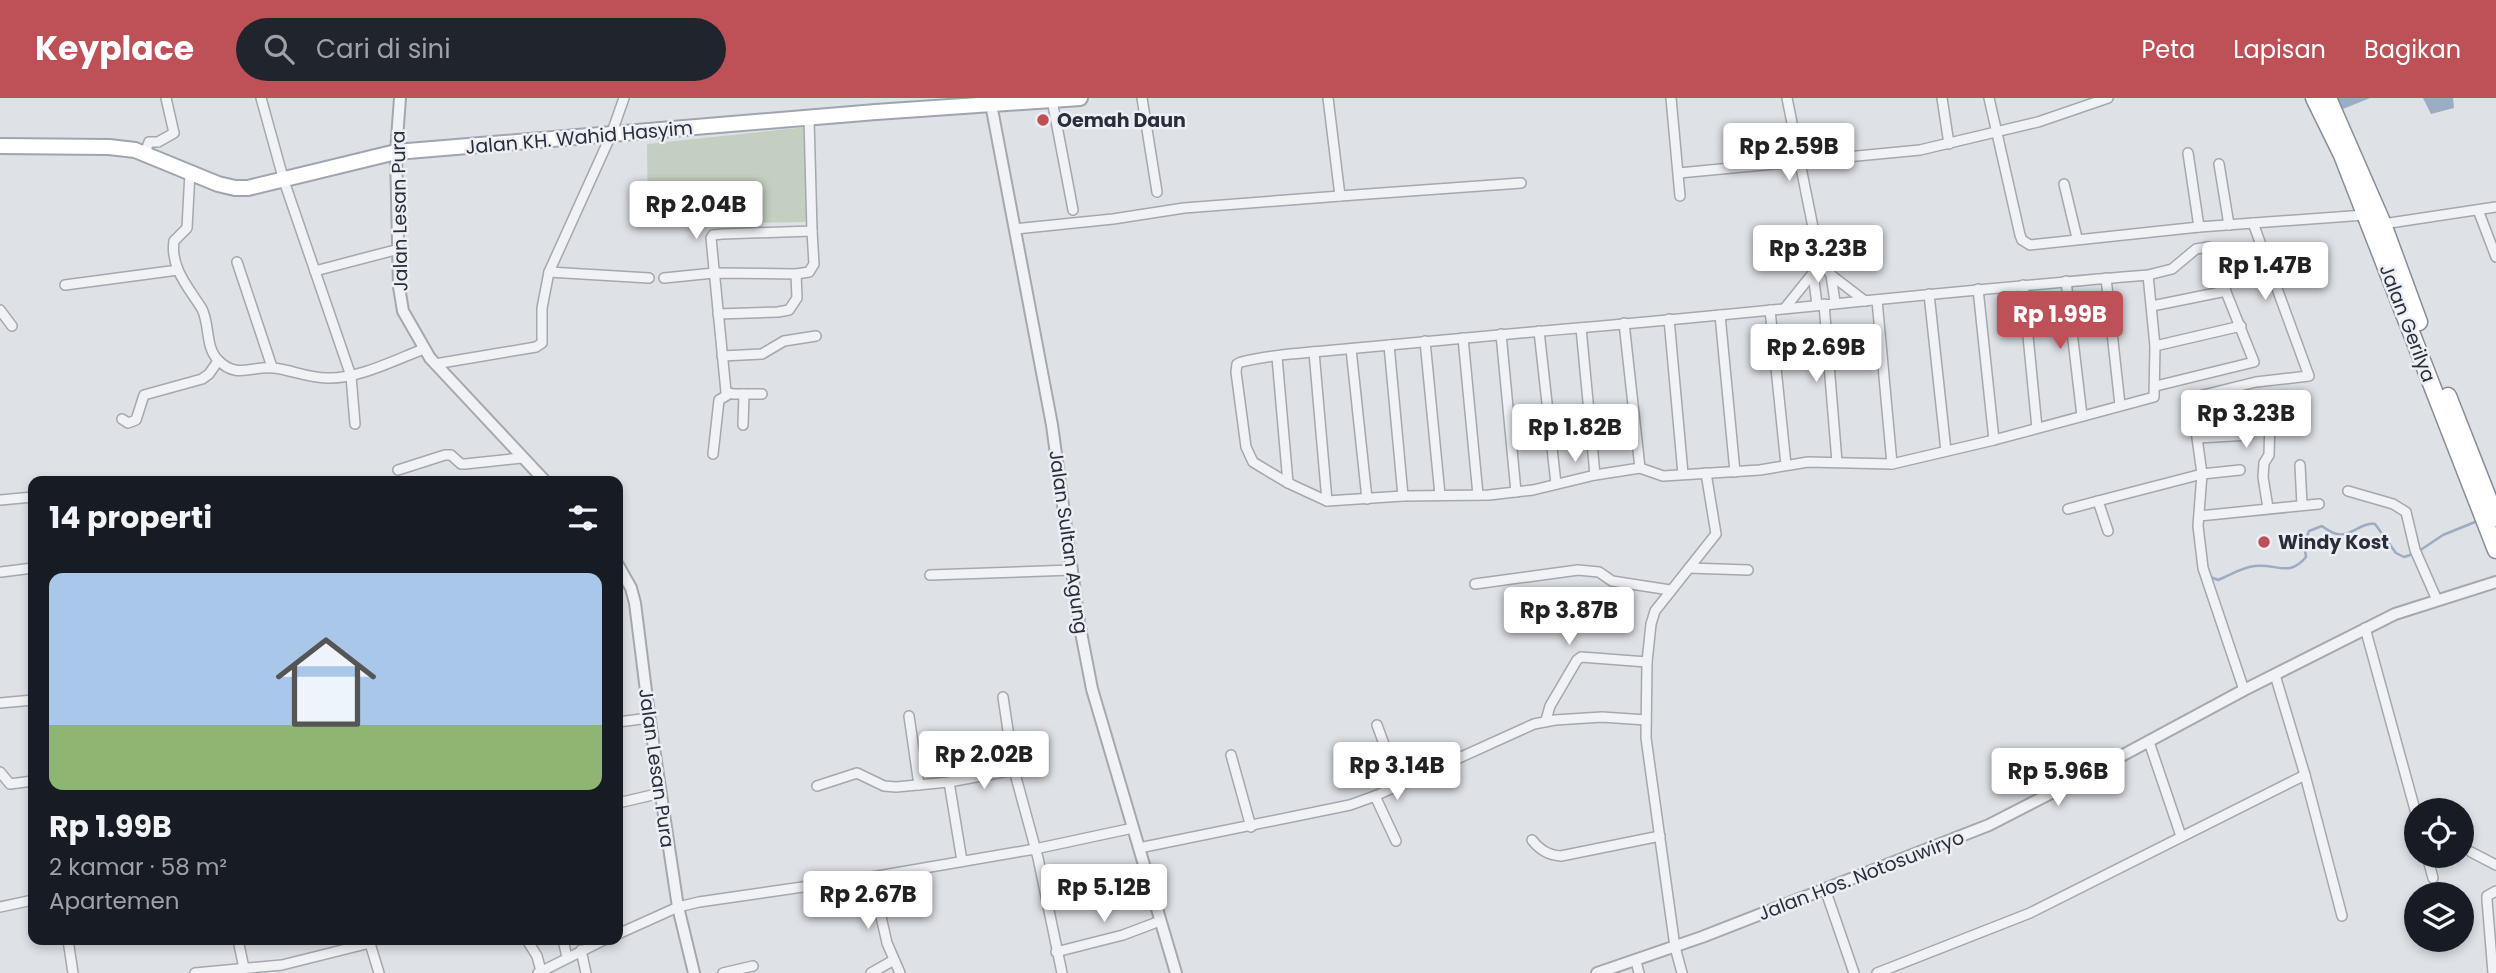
<!DOCTYPE html>
<html lang="id">
<head>
<meta charset="utf-8">
<style>
  body { margin:0; font-family:Poppins,sans-serif; background:#20242c; color:#f1f3f6; height:100vh; display:flex; flex-direction:column; font-size:26px; white-space:nowrap }
  * { box-sizing:border-box; margin:0 }
  p { font-size:23px; color:#9ea1a6 }
  .icon { flex:none; width:38px; height:38px; fill:none; stroke:currentColor; stroke-width:2; stroke-linecap:round; stroke-linejoin:round }
  .map { position:relative; flex:1; overflow:hidden }
  .details { position:absolute; left:28px; top:378px; width:595px; height:469px; display:flex; flex-direction:column; background:#171b24; border-radius:14px; box-shadow:0 4px 10px #0003 }
  .details>* { flex:none }
  .controls { position:absolute; left:2404px; top:700px; display:grid; gap:14px }
  .controls a { display:grid; place-items:center; width:70px; height:70px; border-radius:50%; background:#171b24; box-shadow:0 4px 10px #0003; font-size:35px }
  .price { position:absolute; translate:-50% -60px; padding:0 16px; border-radius:7px; background:#fff; color:#222; font-size:23px; line-height:46px; filter:drop-shadow(0 2px 4px #0008) }
  .price::after { content:''; position:absolute; left:50%; top:42px; width:21px; height:16px; margin-left:-10px; background:inherit; clip-path:polygon(0 0,100% 0,50% 100%) }
  .price.current { background:#be5058; color:#fff }
  ul { padding:0; list-style:none }
  li { display:grid; align-content:center; gap:14px; height:371px; padding:0 21px }
  li+li { border-top:2px solid #363941 }
  li span { display:grid; place-items:center; height:217px; border-radius:14px; color:#555 }
  li>.icon { margin-inline-start:auto }
  span .icon { width:126px; height:126px; fill:#fffc; stroke-width:1 }
  li b { font-size:30px }
  h2 { display:flex; justify-content:space-between; align-items:center; height:84px; padding:0 21px; font-size:30px }
  header { display:flex; align-items:center; gap:42px; box-sizing:border-box; height:98px; padding:0 35px; background:#be5058; color:#fff }
  header strong { font-size:33px }
  nav { display:flex; gap:38px; margin-inline-start:auto; font-size:24px }
  .search { width:490px; height:63px; background:#20242c; display:flex; align-items:center; gap:18px; box-sizing:border-box; padding:0 24px; border-radius:38px; color:#9ea1a6; font-size:26px }
  .map>svg:first-child { display:block }
  .green { fill:#c3cfc0 }
  .water { fill:#9dacc2 }
  .lines { fill:none; stroke-linecap:round; stroke-linejoin:round }
  .stream { stroke:#9dacc2; stroke-width:2.5 }
  .minor-casing { stroke:#a4a8af; stroke-width:12 }
  .tertiary-casing { stroke:#a4a8af; stroke-width:14 }
  .primary-casing { stroke:#9fa4b0; stroke-width:18 }
  .trunk-casing { stroke:#878d9b; stroke-width:19 }
  .minor { stroke:#f0f2f5; stroke-width:9 }
  .tertiary { stroke:#f0f2f5; stroke-width:10 }
  .primary { stroke:#fff; stroke-width:14 }
  .trunk { stroke:#fff; stroke-width:16 }
  .poi-dot { fill:#be5058; stroke:#edeff4; stroke-width:2.5 }
  .labels { text-anchor:middle; stroke-width:5; stroke-linejoin:round; paint-order:stroke }
  .poi-label { font-size:19px; font-weight:bold; fill:#292e3b; stroke:#edeff4; text-anchor:start }
  .street-label { font-size:19px; fill:#292e3b; stroke:#edeff4 }
</style>
</head>
<body>
<header>
<strong>Keyplace</strong>
<div class="search"><svg class="icon" aria-label="search" viewBox="0 0 24 24"><circle cx="10" cy="10" r="6"/><path d="M15 15l6 6"/></svg>Cari di sini</div>
<nav><a>Peta</a><a>Lapisan</a><a>Bagikan</a></nav>
</header>
<div class="map">
<svg width="2496" height="875" viewBox="0 0 2496 875">
  <rect width="100%" height="100%" fill="#dee1e6"/>
  <path class="green" d="M807,29L806,124L648,127L647,46Z"/>
  <g class="water">
    <path d="M2334,0H2370L2338,13Z"/>
    <path d="M2423,0H2453L2454,10L2431,16Z"/>
  </g>
  <g class="lines">
    <g class="stream">
      <path d="M2419,453L2443,437L2475,424"/>
      <path d="M2208,478L2218,482C2231,477 2242,469 2255,468C2276,465 2289,480 2306,459L2304,446L2309,433L2322,428C2326,431 2332,435 2337,436C2351,439 2361,424 2375,426L2396,455L2404,459L2413,456"/>
    </g>
    <g class="minor-casing">
      <g id="minor">
        <path d="M261,0L284,83L351,278L355,326"/>
        <path d="M1142,0L1157,94"/>
        <path d="M1328,0L1340,98L1521,85"/>
        <path d="M1671,0L1680,98"/>
        <path d="M1787,0L1819,159L1831,177L1835,204"/>
        <path d="M1942,0L1949,46"/>
        <path d="M1989,0L2020,137L2022,142L2030,147L2199,129"/>
        <path d="M1052,2L1073,112"/>
        <path d="M145,55L149,44H158L174,35L166,0"/>
        <path d="M2188,55L2199,129L2365,117"/>
        <path d="M2219,66L2229,127"/>
        <path d="M190,74L187,130L174,143C170,170 189,190 202,211C210,227 205,249 218,262C237,282 253,267 274,270C292,272 308,280 327,280C359,281 394,262 424,251"/>
        <path d="M1679,75L1920,52L2038,24L2108,0"/>
        <path d="M2064,86L2077,140"/>
        <path d="M2478,112L2496,159"/>
        <path d="M2383,126L2496,109"/>
        <path d="M1015,131L1113,121L1184,110L1340,98"/>
        <path d="M1820,163L1852,161"/>
        <path d="M237,164L272,269"/>
        <path d="M315,173L399,151"/>
        <path d="M549,174L649,180"/>
        <path d="M1831,177L1865,203"/>
        <path d="M2148,177L2155,248L2154,299L1994,342L1892,366L1808,364L1760,372L1663,378L1640,370L1595,377L1533,392L1489,397L1403,398L1327,403L1288,385L1253,364L1246,349L1236,274L1237,266L1241,264C1278,255 1319,254 1357,250C1430,243 1504,236 1578,230C1768,214 1957,192 2148,177L2172,171L2196,151L2208,149L2254,264L2156,288"/>
        <path d="M664,180L714,175L796,176L809,174L814,166L812,133"/>
        <path d="M2106,180L2120,307"/>
        <path d="M2066,183L2082,318"/>
        <path d="M65,187L178,172"/>
        <path d="M2023,187L2037,330"/>
        <path d="M1978,191L1994,342"/>
        <path d="M1929,196L1946,353"/>
        <path d="M1877,202L1892,366"/>
        <path d="M1824,206L1837,364"/>
        <path d="M1817,207L1813,175L1820,163"/>
        <path d="M2152,208L2226,193"/>
        <path d="M1785,210L1813,175"/>
        <path d="M0,212L12,228"/>
        <path d="M1770,212L1786,367"/>
        <path d="M718,216L778,214L789,212L797,200L796,176"/>
        <path d="M1720,217L1735,374"/>
        <path d="M1669,221L1683,376"/>
        <path d="M1624,225L1640,370"/>
        <path d="M1581,230L1595,377"/>
        <path d="M1539,233L1556,386"/>
        <path d="M1501,236L1516,394"/>
        <path d="M1463,240L1478,397"/>
        <path d="M1425,243L1440,397"/>
        <path d="M1389,247L1403,398"/>
        <path d="M2155,248L2241,228"/>
        <path d="M1351,251L1367,401"/>
        <path d="M1314,254L1327,403"/>
        <path d="M722,258L762,256L784,243L816,238"/>
        <path d="M1277,259L1288,385"/>
        <path d="M435,266L536,249L542,245V210L549,174L611,37L624,0"/>
        <path d="M762,296H733L726,294L711,140L713,137L722,136L812,133L809,20"/>
        <path d="M122,321L128,325L136,322L144,297L202,281L209,276L218,263"/>
        <path d="M743,327L744,296"/>
        <path d="M2198,340L2249,337V316"/>
        <path d="M713,356L719,302L729,296"/>
        <path d="M2300,367L2302,407"/>
        <path d="M398,372L445,357H451L461,366H465L521,360"/>
        <path d="M2348,393L2393,406L2406,414L2415,452L2437,502"/>
        <path d="M0,402L33,399"/>
        <path d="M2268,410L2263,379L2264,365L2269,357L2270,322"/>
        <path d="M2068,411L2098,403"/>
        <path d="M2199,418L2319,406"/>
        <path d="M2108,433L2098,403L2202,376L2240,372"/>
        <path d="M1689,470L1748,472"/>
        <path d="M1,474L33,470"/>
        <path d="M930,477L1072,472"/>
        <path d="M1475,486L1578,472L1599,474L1612,483L1670,492"/>
        <path d="M2365,530L2417,719"/>
        <path d="M2275,577L2305,677L2342,818"/>
        <path d="M2244,592L2203,470L2198,428L2202,376L2192,304L2195,299L2256,284L2309,278L2253,125"/>
        <path d="M1003,599L1014,672L1038,760L1062,875"/>
        <path d="M0,605L33,602"/>
        <path d="M909,618L919,687"/>
        <path d="M1546,622L1550,608L1577,562L1581,559L1647,564"/>
        <path d="M618,624L649,620"/>
        <path d="M1377,627L1399,687"/>
        <path d="M2149,644L2181,738"/>
        <path d="M1231,657L1251,729"/>
        <path d="M0,674L10,686L33,683"/>
        <path d="M949,684L962,763"/>
        <path d="M817,688L857,675L884,688L896,689L949,684L1014,672"/>
        <path d="M1375,698L1396,743"/>
        <path d="M618,705L661,695"/>
        <path d="M1532,742C1540,752 1548,757 1561,758L1660,738"/>
        <path d="M1139,750L1350,707L1375,698L1534,626L1555,622L1602,619L1646,622"/>
        <path d="M2471,754L2496,767"/>
        <path d="M2427,758L2433,780"/>
        <path d="M872,779L887,845L900,875"/>
        <path d="M1825,791L1854,875"/>
        <path d="M0,809L33,802"/>
        <path d="M618,836L678,809L699,804L872,779L1035,751L1133,730"/>
        <path d="M68,842L73,875"/>
        <path d="M238,842L244,870"/>
        <path d="M369,842L379,875"/>
        <path d="M527,842L537,858L541,873"/>
        <path d="M563,842L567,859"/>
        <path d="M581,852L586,875"/>
        <path d="M1056,854L1123,837L1160,823"/>
        <path d="M1636,863L1639,875"/>
        <path d="M195,875L282,867L370,845"/>
        <path d="M538,875L604,842"/>
        <path d="M723,875L753,868"/>
        <path d="M871,875L894,862"/>
        <path d="M1682,875L1675,849L1646,640L1647,564L1651,526L1655,513L1716,436L1706,375"/>
        <path d="M1877,875L2030,815L2305,677"/>
        <path d="M2493,875L2487,802V798L2496,793"/>
      </g>
    </g>
    <g class="tertiary-casing">
      <g id="tertiary">
        <path d="M400,0L396,54L399,189L403,213L430,260L545,383"/>
        <path d="M991,6L1052,327L1079,524L1092,591L1176,875"/>
        <path d="M618,467L631,490L635,505L649,617L678,809L694,875"/>
        <path d="M1597,875L1702,839L1989,727L2073,684L2244,592L2395,516L2496,484"/>
      </g>
    </g>
    <g class="primary-casing">
      <path id="primary" d="M0,48L109,49L135,52L218,86L235,90H248L396,54L876,14L1080,0"/>
    </g>
    <g class="trunk-casing">
      <g id="trunk">
        <path d="M2314,0L2342,57L2496,452"/>
        <path d="M2328,0L2383,126L2419,224"/>
        <path d="M2448,298L2496,420"/>
      </g>
    </g>
    <use href="#minor" class="minor"/>
    <use href="#tertiary" class="tertiary"/>
    <use href="#primary" class="primary"/>
    <use href="#trunk" class="trunk"/>
  </g>
  <g class="poi-dot">
    <circle cx="1043" cy="22" r="7"/>
    <circle cx="2264" cy="444" r="7"/>
  </g>
  <g class="labels">
    <g class="poi-label">
      <text x="1057" y="29">Oemah Daun</text>
      <text x="2278" y="451">Windy Kost</text>
    </g>
    <g class="street-label">
      <text transform="translate(579 39) rotate(-5)" y="7">Jalan KH. Wahid Hasyim</text>
      <text transform="translate(399 113) rotate(-91)" y="7">Jalan Lesan Pura</text>
      <text transform="translate(2408 225) rotate(69)" y="7">Jalan Gerilya</text>
      <text transform="translate(1069 444) rotate(82)" y="7">Jalan Sultan Agung</text>
      <text transform="translate(657 670) rotate(82)" y="7">Jalan Lesan Pura</text>
      <text transform="translate(1861 777) rotate(-21)" y="7">Jalan Hos. Notosuwiryo</text>
    </g>
  </g>
</svg>
<div class="controls">
<a><svg class="icon" aria-label="locate" viewBox="0 0 24 24"><circle cx="12" cy="12" r="6"/><path d="M12 2v4M12 18v4M2 12h4M18 12h4"/></svg></a>
<a><svg class="icon" aria-label="layers" viewBox="0 0 24 24"><path d="M12 4l9 5-9 5-9-5zM3 14l9 5 9-5"/></svg></a>
</div>
<b class="price" style="left:1789px;top:85px">Rp 2.59B</b>
<b class="price" style="left:696px;top:143px">Rp 2.04B</b>
<b class="price" style="left:1818px;top:187px">Rp 3.23B</b>
<b class="price" style="left:2265px;top:204px">Rp 1.47B</b>
<b class="price current" style="left:2060px;top:253px">Rp 1.99B</b>
<b class="price" style="left:1816px;top:286px">Rp 2.69B</b>
<b class="price" style="left:2246px;top:352px">Rp 3.23B</b>
<b class="price" style="left:1575px;top:366px">Rp 1.82B</b>
<b class="price" style="left:1569px;top:549px">Rp 3.87B</b>
<b class="price" style="left:984px;top:693px">Rp 2.02B</b>
<b class="price" style="left:1397px;top:704px">Rp 3.14B</b>
<b class="price" style="left:2058px;top:710px">Rp 5.96B</b>
<b class="price" style="left:1104px;top:826px">Rp 5.12B</b>
<b class="price" style="left:868px;top:833px">Rp 2.67B</b>
<section class="details">
<h2>14 properti<svg class="icon" aria-label="filters" viewBox="0 0 24 24"><path d="M4 7h16M4 17h16"/><circle cx="9" cy="7" r="2"/><circle cx="15" cy="17" r="2"/></svg></h2>
<ul>
<li><span style="background:linear-gradient(#a9c7e8 70%,#8fb573 0)"><svg class="icon" aria-label="home" viewBox="0 0 24 24"><path d="M3 11l9-7 9 7M6 9v11h12V9"/></svg></span><div><b>Rp 1.99B</b><p>2 kamar · 58 m²</p><p>Apartemen</p></div></li>
</ul>
</section>
</div>
</body>
</html>
